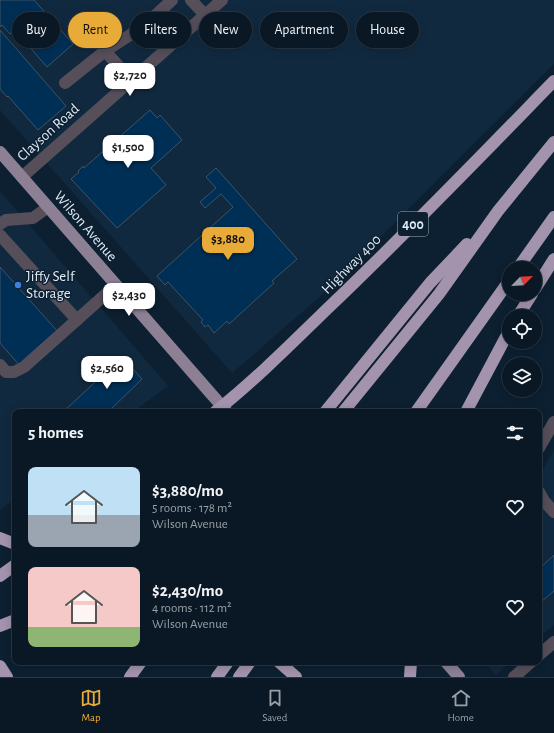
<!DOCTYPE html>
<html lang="en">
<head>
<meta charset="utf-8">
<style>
  body { margin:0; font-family:"Alegreya Sans",sans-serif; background:#13212d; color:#f1f3f6; height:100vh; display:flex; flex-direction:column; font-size:15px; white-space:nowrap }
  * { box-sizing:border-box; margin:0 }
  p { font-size:13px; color:#99a0a7 }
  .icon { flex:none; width:22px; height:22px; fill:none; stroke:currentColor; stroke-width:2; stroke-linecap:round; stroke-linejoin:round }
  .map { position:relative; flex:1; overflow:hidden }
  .sheet { position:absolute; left:12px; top:409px; width:530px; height:256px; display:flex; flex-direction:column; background:#0a1825; border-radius:8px; box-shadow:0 2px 10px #0003,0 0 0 1px #2a3742 }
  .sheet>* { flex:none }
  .banner { position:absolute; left:12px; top:12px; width:530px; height:36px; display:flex; gap:8px }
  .needle { width:26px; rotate:66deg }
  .controls { position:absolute; left:502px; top:261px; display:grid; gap:8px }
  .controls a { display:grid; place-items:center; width:40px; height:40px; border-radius:50%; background:#0a1825; box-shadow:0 2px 10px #0003,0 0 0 1px #2a3742; font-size:20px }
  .price { position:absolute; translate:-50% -34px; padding:0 9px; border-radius:8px; background:#fff; color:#222; font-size:13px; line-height:26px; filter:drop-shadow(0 1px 2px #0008) }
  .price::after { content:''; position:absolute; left:50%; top:24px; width:12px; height:9px; margin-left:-6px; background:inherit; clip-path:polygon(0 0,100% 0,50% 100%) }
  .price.selected { background:#e9ab38; color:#111 }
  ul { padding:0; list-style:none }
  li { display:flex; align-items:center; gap:12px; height:100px; padding:0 16px }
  li span { display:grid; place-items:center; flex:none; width:112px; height:80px; border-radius:8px; color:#555 }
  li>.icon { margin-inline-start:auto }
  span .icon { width:48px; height:48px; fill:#fffc; stroke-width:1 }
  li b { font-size:17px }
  h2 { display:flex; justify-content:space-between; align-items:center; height:48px; padding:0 16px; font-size:17px }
  .chip { padding:0 14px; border-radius:18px; background:#0a1825; box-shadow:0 2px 10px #0003,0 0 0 1px #2a3742; font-size:14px; line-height:36px }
  .chip.selected { background:#e9ab38; color:#111 }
  .tab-bar { display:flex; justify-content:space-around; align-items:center; height:56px; border-top:1px solid #2a3742; background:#0a1825; font-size:11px; color:#99a0a7 }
  .tab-bar a { display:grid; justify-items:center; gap:2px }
  .tab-bar .selected { color:#e9ab38 }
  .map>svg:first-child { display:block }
  .built { fill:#11293f }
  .building { fill:#002f55; stroke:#3e5366 }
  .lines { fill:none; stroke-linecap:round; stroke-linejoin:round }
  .minor { stroke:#564f5a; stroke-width:12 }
  .major { stroke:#8d8095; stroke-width:12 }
  .highway { stroke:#a393ad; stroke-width:12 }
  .shop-dot { fill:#3f7fe0; stroke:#0d2031; stroke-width:1.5 }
  .labels { text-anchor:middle; stroke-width:3; stroke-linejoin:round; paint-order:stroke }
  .shield { fill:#0d2031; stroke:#a1afbc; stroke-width:1 }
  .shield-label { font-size:14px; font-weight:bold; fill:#e0ecf8 }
  .street-label { font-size:15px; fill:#e0ecf8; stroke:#0d2031 }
  .poi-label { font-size:15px; fill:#e0ecf8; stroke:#0d2031; text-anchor:start }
</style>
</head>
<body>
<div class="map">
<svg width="554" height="677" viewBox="0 0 554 677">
  <rect width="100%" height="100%" fill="#0d2031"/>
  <g class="built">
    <path d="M0,0H554V64L456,161L331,287L232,373L0,110Z"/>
    <path d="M0,191L168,386L133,412H15V499L0,510Z"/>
    <path d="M554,450V625L539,637V470L543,469Z"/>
    <path d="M485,662H510L496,675Z"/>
  </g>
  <g class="building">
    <path d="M0,0H34L73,44L47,67L15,30L10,34L2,25L0,27Z"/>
    <path d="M0,30L66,106L38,130L8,96L7,97L0,89Z"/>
    <path d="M150,110L157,118L160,115L182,140L151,168L166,185L117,228L71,179L79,172L78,171L83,166L84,168Z"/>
    <path d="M216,168L297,259L272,281L274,283L229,324L227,321L214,333L208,325L205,327L201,322L203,320L168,282L165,285L157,276L233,207L221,194L205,208L200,202L216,188L206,177Z"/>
    <path d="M0,267L59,333L21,367L0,343Z"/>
    <path d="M122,357L142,379L108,412H63Z"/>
    <path d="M554,555V591L541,602L539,600V569Z"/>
  </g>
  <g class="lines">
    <g class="minor">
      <path d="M191,0L205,15"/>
      <path d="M105,51L131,80"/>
      <path d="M65,83L105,51L130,35L157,14L172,0"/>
      <path d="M22,177L222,0"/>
      <path d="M0,224L6,220L33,218L48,207"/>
      <path d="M0,235L77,320"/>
      <path d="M0,365L6,372H14L24,367L116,285"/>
      <path d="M539,448L554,422"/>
      <path d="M539,492L544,501L554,512"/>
      <path d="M539,655L554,642"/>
      <path d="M514,677L531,662"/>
    </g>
    <g class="major">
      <path d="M0,152L227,412"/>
      <path d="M446,662L459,677"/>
    </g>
    <g class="highway">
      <path d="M518,268L554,217"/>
      <path d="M535,289L554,259"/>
      <path d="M518,316L532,294"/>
      <path d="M215,412C254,381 290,345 326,310C404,236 479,158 554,81"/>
      <path d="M325,412L430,283L467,244"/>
      <path d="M343,412L439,294L498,211L554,142"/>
      <path d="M416,412L509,281"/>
      <path d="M466,412L509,331"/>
      <path d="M0,538L15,544"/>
      <path d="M0,576L15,565"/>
      <path d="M0,626L15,620"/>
      <path d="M279,662L296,677"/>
      <path d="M0,666L7,677"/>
      <path d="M130,677L141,662"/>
      <path d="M217,677L228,662"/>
      <path d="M239,677L250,662"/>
      <path d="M410,677L411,662"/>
    </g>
  </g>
  <circle class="shop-dot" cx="18" cy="285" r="4"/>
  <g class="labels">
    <rect class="shield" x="398" y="212" width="30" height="24" rx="3"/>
    <g class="shield-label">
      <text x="413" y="229">400</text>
    </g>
    <g class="street-label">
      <text transform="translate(48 132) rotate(-42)" y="5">Clayson Road</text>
      <text transform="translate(86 226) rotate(49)" y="5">Wilson Avenue</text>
      <text transform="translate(351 264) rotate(-45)" y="5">Highway 400</text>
    </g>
    <g class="poi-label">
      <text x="26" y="281">Jiffy Self<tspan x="26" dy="17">Storage</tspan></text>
    </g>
  </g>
</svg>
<div class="controls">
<a><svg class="needle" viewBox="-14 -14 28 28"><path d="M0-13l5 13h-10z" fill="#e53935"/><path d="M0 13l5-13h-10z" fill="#99a0a7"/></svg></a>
<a><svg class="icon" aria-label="locate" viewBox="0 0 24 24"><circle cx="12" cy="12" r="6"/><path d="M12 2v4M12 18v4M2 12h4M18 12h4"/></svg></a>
<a><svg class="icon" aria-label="layers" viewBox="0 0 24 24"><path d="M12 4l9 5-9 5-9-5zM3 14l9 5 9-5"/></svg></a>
</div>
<b class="price" style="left:130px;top:97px">$2,720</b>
<b class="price" style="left:128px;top:169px">$1,500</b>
<b class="price selected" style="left:228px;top:261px">$3,880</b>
<b class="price" style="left:129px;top:317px">$2,430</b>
<b class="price" style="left:107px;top:390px">$2,560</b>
<div class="banner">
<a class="chip">Buy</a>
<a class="chip selected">Rent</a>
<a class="chip">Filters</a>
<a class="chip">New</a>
<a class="chip">Apartment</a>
<a class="chip">House</a>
</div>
<section class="sheet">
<h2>5 homes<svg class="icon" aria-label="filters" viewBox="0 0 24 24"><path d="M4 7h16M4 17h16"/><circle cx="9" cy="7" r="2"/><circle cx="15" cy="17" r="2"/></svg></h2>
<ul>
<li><span style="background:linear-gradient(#bfe0f5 60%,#9aa5b1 0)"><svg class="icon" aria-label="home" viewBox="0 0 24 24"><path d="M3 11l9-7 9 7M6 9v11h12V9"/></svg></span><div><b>$3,880/mo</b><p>5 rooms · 178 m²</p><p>Wilson Avenue</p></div><svg class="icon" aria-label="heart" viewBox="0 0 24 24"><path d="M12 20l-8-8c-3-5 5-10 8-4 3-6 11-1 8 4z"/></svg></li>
<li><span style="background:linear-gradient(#f6c9c9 75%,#8fb573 0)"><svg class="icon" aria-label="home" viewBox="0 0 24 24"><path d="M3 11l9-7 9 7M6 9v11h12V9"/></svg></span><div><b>$2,430/mo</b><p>4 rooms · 112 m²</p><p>Wilson Avenue</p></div><svg class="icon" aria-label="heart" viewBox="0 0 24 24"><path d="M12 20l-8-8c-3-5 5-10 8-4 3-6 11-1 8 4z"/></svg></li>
</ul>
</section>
</div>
<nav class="tab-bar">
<a class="selected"><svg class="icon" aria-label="map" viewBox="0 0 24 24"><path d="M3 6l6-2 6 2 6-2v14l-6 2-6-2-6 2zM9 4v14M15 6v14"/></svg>Map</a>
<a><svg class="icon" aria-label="saved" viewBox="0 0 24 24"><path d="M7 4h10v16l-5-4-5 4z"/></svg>Saved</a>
<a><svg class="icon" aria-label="home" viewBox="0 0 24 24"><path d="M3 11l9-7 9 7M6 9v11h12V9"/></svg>Home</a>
</nav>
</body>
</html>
